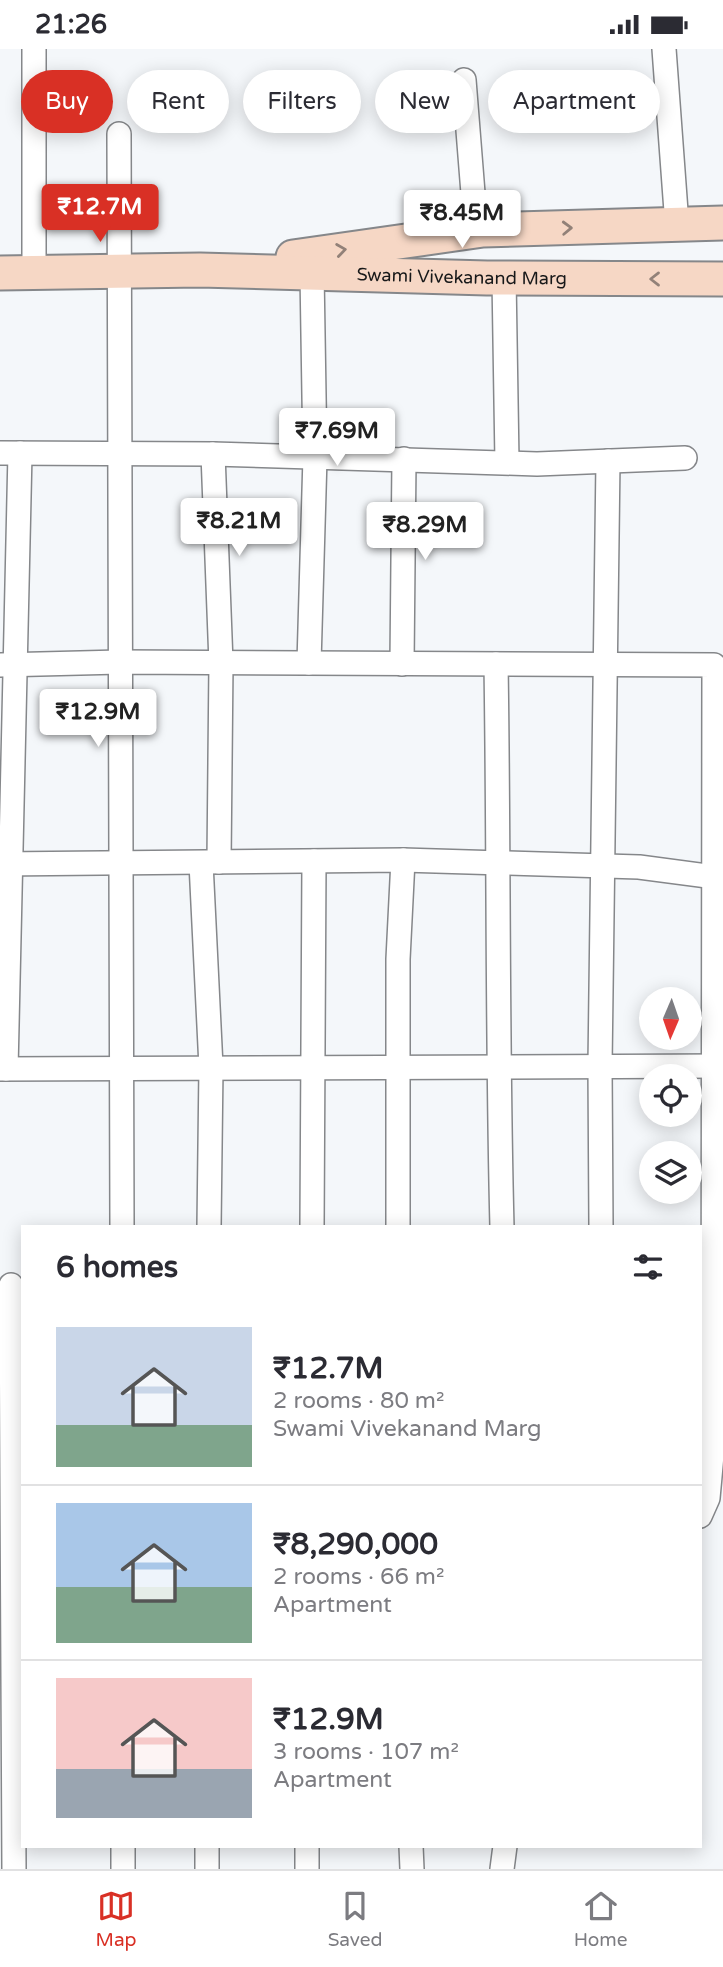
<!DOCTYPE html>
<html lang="en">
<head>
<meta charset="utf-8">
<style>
  body { margin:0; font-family:"Varela Round",sans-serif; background:#f7f7f7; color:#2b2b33; height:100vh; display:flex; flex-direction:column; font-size:26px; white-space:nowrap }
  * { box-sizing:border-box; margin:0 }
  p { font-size:23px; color:#7c7c81 }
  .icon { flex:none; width:38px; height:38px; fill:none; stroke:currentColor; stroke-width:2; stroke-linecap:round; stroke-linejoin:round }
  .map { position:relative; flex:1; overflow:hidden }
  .details { position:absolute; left:21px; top:1176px; width:681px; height:623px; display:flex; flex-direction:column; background:#fff; border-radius:0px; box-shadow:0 4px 18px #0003 }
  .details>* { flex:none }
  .top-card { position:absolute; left:21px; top:21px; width:682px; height:63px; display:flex; gap:14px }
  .needle { width:46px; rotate:182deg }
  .tools { position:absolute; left:639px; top:938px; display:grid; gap:14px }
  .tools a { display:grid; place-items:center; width:63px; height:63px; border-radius:50%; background:#fff; box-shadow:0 4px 18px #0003; font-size:35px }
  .price { position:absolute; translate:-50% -60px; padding:0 16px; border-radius:7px; background:#fff; color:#222; font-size:23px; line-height:46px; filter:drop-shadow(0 2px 4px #0008) }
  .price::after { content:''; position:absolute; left:50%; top:42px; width:21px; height:16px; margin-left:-10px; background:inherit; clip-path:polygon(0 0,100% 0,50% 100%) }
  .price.current { background:#d93025; color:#fff }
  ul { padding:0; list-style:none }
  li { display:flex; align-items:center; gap:21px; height:175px; padding:0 35px }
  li+li { border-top:2px solid #e1e1e2 }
  li span { display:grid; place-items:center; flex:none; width:196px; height:140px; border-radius:0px; color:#555 }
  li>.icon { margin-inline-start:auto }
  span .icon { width:84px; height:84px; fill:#fffc; stroke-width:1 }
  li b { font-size:30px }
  h2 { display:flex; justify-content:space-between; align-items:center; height:84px; padding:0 35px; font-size:30px }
  .pill { padding:0 24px; border-radius:32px; background:#fff; box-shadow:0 4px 18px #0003; font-size:24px; line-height:63px }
  .pill.current { background:#d93025; color:#fff }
  .status { display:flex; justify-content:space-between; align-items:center; height:49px; padding:0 35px; background:#fff; direction:ltr }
  .status svg { height:19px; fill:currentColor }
  .tab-bar { display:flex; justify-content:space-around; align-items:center; height:98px; border-top:2px solid #e1e1e2; background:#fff; font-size:19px; color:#7c7c81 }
  .tab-bar a { display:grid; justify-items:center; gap:4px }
  .tab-bar .current { color:#d93025 }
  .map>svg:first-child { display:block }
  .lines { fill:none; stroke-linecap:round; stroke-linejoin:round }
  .street-casing { stroke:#85878a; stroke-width:26 }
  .secondary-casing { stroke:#85878a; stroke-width:37 }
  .street { stroke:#fff; stroke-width:23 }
  .secondary { stroke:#f6d7c5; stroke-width:33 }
  .oneway { stroke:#928178 }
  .labels { text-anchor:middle; stroke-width:7; stroke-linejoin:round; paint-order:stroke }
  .street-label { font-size:18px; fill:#171819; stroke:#f4f7fa }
</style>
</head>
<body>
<div class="status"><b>21:26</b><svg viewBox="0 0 49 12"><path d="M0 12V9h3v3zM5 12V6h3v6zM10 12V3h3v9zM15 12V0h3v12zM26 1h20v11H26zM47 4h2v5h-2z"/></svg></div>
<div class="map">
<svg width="723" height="1820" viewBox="0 0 723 1820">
  <rect width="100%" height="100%" fill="#f4f7fa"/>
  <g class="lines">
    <g class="street-casing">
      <g id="street">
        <path d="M34,0V224"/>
        <path d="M664,0L677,176"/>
        <path d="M464,31L476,182"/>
        <path d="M119,85L122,1178"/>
        <path d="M504,229L507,413"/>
        <path d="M0,404L213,405L537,415L685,409"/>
        <path d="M213,405L221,614L219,813"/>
        <path d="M309,614L315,408L312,224"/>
        <path d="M402,615L404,410"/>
        <path d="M496,615C499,803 497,990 502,1178"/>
        <path d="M0,616L120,613L714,616L713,1395L708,1449L700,1467"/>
        <path d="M201,814L211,1018L209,1178"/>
        <path d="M0,815L403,811L639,818L723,829"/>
        <path d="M0,1020L723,1017"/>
        <path d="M6,1020L20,404"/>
        <path d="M312,1178L314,812"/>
        <path d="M398,1178V910L403,811"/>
        <path d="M601,1178L600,1017L608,412"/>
        <path d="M11,1236L14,1820"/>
        <path d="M123,1797V1820"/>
        <path d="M411,1797L412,1820"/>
        <path d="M207,1820V1797"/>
        <path d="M307,1820V1797"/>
        <path d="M502,1820L505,1797"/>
      </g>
    </g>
    <g class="secondary-casing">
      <g id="secondary">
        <path d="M293,208L483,181L723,174"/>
        <path id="s1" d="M0,224L200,221L487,229L723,230"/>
      </g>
    </g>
    <use href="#street" class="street"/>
    <use href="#secondary" class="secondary"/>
  </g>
  <defs><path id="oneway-chevron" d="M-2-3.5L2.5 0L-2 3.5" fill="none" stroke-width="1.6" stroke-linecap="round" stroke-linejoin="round" transform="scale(1.75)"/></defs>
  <g class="oneway">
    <use href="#oneway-chevron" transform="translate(567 179) rotate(-2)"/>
    <use href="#oneway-chevron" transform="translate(341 201) rotate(-8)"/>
    <use href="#oneway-chevron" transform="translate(655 230) rotate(-180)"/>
  </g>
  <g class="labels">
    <g class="street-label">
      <text dy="6" stroke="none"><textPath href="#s1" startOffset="462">Swami Vivekanand Marg</textPath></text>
    </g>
  </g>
</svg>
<div class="tools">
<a><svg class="needle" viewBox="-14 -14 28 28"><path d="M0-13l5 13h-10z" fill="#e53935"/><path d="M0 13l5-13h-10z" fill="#7c7c81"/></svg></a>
<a><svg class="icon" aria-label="locate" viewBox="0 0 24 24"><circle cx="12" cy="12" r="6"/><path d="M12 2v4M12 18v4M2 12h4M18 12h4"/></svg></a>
<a><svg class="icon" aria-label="layers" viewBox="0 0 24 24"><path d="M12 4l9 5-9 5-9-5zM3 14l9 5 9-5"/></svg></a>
</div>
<b class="price current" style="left:100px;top:195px">₹12.7M</b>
<b class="price" style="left:462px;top:201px">₹8.45M</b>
<b class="price" style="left:337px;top:419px">₹7.69M</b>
<b class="price" style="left:239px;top:509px">₹8.21M</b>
<b class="price" style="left:425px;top:513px">₹8.29M</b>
<b class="price" style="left:98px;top:700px">₹12.9M</b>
<div class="top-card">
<a class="pill current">Buy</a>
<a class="pill">Rent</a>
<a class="pill">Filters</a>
<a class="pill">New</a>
<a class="pill">Apartment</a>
</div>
<section class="details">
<h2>6 homes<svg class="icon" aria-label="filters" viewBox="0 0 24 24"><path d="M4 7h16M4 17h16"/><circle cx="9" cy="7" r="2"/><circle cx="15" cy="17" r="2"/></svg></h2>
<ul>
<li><span style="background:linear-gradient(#c9d6e8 70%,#7fa58c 0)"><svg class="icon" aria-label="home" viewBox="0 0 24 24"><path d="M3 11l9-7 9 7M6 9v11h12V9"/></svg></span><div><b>₹12.7M</b><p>2 rooms · 80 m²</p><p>Swami Vivekanand Marg</p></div></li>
<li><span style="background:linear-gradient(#a9c7e8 60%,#7fa58c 0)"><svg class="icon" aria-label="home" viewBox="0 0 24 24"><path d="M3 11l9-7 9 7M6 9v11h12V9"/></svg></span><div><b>₹8,290,000</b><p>2 rooms · 66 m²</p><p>Apartment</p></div></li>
<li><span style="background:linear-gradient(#f6c9c9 65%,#9aa5b1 0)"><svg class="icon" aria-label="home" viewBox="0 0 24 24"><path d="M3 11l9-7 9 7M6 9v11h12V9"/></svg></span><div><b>₹12.9M</b><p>3 rooms · 107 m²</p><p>Apartment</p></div></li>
</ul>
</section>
</div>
<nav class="tab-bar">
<a class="current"><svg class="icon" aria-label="map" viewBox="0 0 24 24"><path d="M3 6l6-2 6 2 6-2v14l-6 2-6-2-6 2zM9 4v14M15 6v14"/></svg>Map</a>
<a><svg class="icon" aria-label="saved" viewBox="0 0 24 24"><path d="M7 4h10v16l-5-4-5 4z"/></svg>Saved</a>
<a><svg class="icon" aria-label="home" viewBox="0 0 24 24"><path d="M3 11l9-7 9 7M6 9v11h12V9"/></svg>Home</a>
</nav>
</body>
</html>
